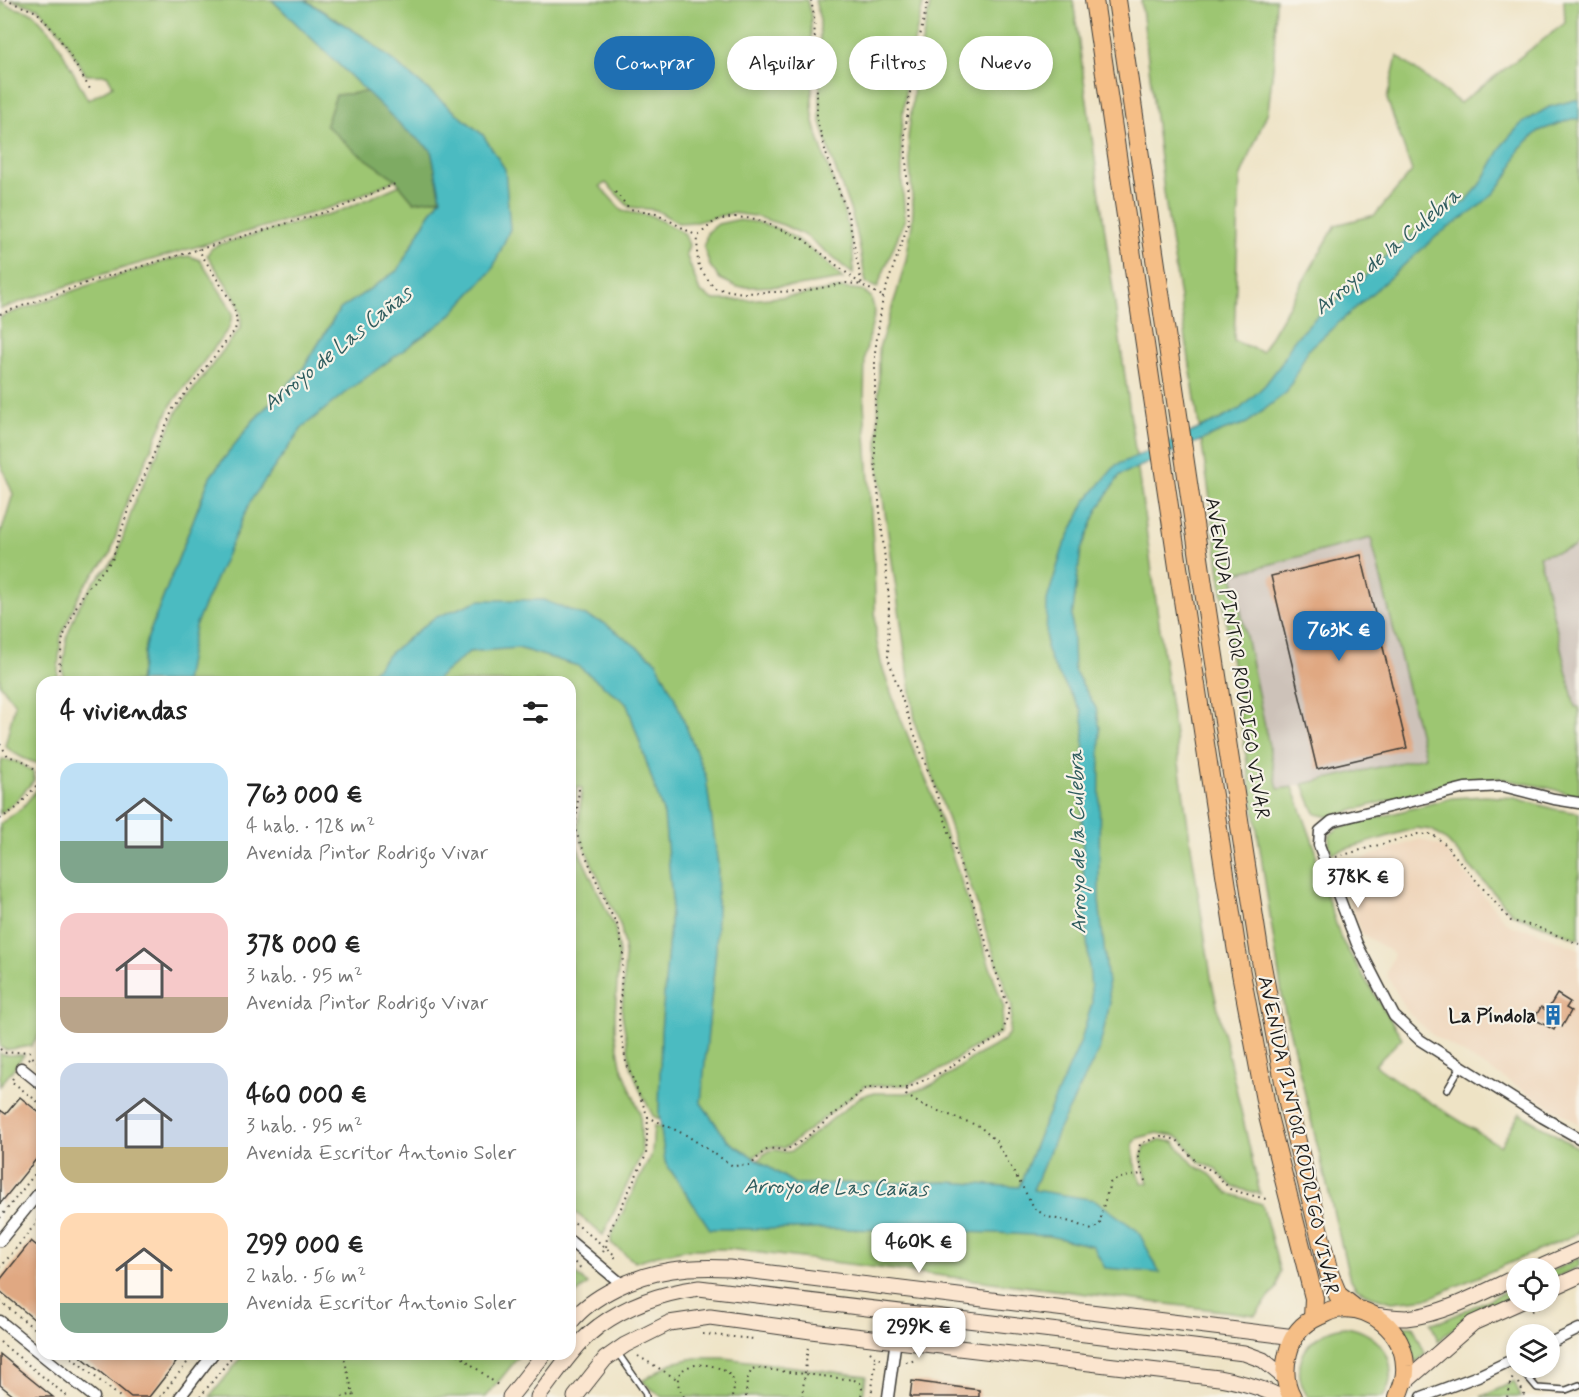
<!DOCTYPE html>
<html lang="es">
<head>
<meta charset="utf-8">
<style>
  body { margin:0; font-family:Mynerve,sans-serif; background:#f2f2f2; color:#222; height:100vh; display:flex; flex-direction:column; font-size:22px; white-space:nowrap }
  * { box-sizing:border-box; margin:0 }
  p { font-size:20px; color:#767676 }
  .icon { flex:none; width:33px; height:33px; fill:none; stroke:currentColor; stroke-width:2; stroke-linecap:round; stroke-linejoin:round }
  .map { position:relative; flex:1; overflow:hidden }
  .details { position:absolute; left:36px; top:676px; width:540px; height:684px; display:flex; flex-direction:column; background:#fff; border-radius:18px; box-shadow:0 3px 9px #0003 }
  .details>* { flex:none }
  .guide { position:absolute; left:594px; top:36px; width:570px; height:54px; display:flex; gap:12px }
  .fabs { position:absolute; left:1506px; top:1258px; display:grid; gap:12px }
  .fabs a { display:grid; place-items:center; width:54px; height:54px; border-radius:50%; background:#fff; box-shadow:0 3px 9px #0003; font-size:30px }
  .price { position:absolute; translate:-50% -51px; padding:0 14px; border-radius:12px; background:#fff; color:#222; font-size:20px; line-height:39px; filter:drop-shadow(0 2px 3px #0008) }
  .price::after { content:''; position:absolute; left:50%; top:36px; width:18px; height:14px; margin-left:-9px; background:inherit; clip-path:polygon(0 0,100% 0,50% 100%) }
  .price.current { background:#1f6fb2; color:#fff }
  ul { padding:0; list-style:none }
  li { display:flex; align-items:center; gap:18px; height:150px; padding:0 24px }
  li span { display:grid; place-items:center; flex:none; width:168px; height:120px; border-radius:18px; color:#555 }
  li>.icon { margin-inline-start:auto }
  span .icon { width:72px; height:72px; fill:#fffc; stroke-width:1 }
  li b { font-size:26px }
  h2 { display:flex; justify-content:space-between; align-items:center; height:72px; padding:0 24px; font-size:26px }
  .pill { padding:0 21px; border-radius:27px; background:#fff; box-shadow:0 3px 9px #0003; font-size:21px; line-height:54px }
  .pill.current { background:#1f6fb2; color:#fff }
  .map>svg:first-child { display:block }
  .built { fill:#efd6bb }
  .industrial { fill:#cdc2b9 }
  .green { fill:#9dc672; stroke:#5c7147; stroke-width:1.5 }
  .forest { fill:#7eab64; stroke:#4d6440; stroke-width:1.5 }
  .water { fill:#4cbbc1; stroke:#346c6e; stroke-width:1.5 }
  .building { fill:#e0a882 }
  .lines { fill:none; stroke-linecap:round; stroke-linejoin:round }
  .lane-casing { stroke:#3c3a35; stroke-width:8 }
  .street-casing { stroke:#3c3a35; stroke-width:13 }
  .secondary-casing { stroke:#3c3a35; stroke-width:17 }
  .primary-casing { stroke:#3c3a35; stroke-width:20 }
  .path { stroke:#3c3a35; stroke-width:2; stroke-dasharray:1.5 4.5; stroke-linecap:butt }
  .lane { stroke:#fff; stroke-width:5 }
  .street { stroke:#fff; stroke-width:10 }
  .secondary { stroke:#fbe5cf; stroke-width:15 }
  .primary { stroke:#f5be86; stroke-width:18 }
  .labels { text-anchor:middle; stroke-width:4.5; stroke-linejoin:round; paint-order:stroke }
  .street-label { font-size:20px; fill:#1c1c1c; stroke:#f7f3e8 }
  .poi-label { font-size:20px; font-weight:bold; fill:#1c1c1c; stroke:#f7f3e8; text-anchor:end }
  .water-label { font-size:21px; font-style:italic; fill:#2f5c5e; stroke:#f7f3e8 }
</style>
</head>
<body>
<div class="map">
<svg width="1579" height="1397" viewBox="0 0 1579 1397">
  <rect width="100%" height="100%" fill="#f7f3e8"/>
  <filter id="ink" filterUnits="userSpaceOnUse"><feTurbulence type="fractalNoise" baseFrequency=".0167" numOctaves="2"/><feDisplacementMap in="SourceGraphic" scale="12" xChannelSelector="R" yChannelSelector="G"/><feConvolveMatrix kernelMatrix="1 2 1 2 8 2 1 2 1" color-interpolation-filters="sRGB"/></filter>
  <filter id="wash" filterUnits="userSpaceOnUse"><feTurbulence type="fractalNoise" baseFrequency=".008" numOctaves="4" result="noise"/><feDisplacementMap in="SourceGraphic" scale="24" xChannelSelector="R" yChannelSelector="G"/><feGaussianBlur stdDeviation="1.35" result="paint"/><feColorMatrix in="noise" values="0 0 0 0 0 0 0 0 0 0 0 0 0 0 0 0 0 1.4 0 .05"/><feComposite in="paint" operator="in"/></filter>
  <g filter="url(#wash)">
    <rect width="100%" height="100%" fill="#eee3c5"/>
    <path class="built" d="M1420,839L1442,847L1506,922L1512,926L1532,930L1579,949V1124L1431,1034L1407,1011L1386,974L1394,954L1361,933L1338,867Z"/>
    <g class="industrial">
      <path d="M1371,537L1425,758L1278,790L1233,573Z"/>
      <path d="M1579,547V707L1575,708L1539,556Z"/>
    </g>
    <g class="green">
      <path d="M0,0L9,6L33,13L54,36L88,100L113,86L107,75H86L61,33L38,8L10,0H272L368,92L336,95L326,125L355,151L394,178L393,181L335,206L93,277L0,309Z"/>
      <path d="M305,0H807L811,15C811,37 811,59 812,80C812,94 811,109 814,122C824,167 858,229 853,274L806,236L783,225L754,216L732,213L696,222L678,223L656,210L629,207L606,183L600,186L622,211L652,216L684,233L689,245L686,254L700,292L714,300H748L802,295L841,288L862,290L871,297L875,312L865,355L864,403L874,560L876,638L881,663L896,707L931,792L1004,1008L1000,1033L971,1049L942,1069L906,1085L865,1086L788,1146L783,1148C767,1143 758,1154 746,1164L653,1116L639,1088L631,1066L622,1014L625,954L621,927L582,842L578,828L582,788L577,787L573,830L575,843L615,928L619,953L615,1014V1032L621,1065L640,1113L642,1153L603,1235L570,1208V682H144L237,466L346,392L483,135L364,37Z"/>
      <path d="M815,0H924L908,67L901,132L902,180L905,219L877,288L866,283L858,238L851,212L832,160L820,118V20Z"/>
      <path d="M931,0H1073L1165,666L1192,853L1212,983L1260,1194L1233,1187L1214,1168L1199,1162L1182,1140L1175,1136L1157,1133L1138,1138L1133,1144L1134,1162L1142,1184L1148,1183L1141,1158L1145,1146L1162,1140L1174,1142L1195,1166L1210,1174L1228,1193L1262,1204L1280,1271L1277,1288L1255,1315L729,1249H689L657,1255L635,1262L611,1243V1236L652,1153L654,1125L754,1165C760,1159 766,1149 776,1150C782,1151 785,1153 792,1151L860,1097L871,1093H907L925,1088L946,1077L974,1057L1002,1042L1009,1033L1012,1007L916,727L878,464L879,348L897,292L906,260L912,224L913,208L908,138L916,70Z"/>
      <path d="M1141,0H1276L1274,59L1268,111L1240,178L1234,341L1262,352L1336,225L1375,215L1412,171L1387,99L1397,56L1460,103L1565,23L1564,0H1579V543L1573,548L1539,556L1575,707H1579V797L1549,788L1497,778L1472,779L1442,785L1330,817L1316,814L1312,807L1303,784L1425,757L1371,538L1233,574L1278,789L1293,787L1316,851V863L1341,939L1376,997L1402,1038L1375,1065L1407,1088L1500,1146L1520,1113L1579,1149V1233L1429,1298L1392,1302L1371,1296L1356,1288L1349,1276L1284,1008L1229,643L1210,499L1164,192Z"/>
      <path d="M400,185L414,202L441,198L429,215L398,270L339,310L303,369L252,422L210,477L146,642L139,682H63V667L67,636L78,607L95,581L116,558L135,501L178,410L241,327V313L236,299L207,255L211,249L217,245L340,211Z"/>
      <path d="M736,220C744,221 753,221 760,223C794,231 819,255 843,279L798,286L737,287L720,279L710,266L704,247L707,233L718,224Z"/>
      <path d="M189,256L200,260L227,302L233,314L229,328L171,405L126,504L110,555L85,585L76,602L61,636L57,682H42V760L40,764C26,760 16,756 5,746L15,704L0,684V531L2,530L13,494L0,463V317L95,283L176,258Z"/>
      <path d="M2,759L18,762L33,772L34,780L15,802L0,814V768Z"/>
      <path d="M39,787L42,792V1031L31,1046L5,1050L0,1047V824L22,808Z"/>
      <path d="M1485,796L1515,798L1554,809L1579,813V939L1513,914L1448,842L1432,830L1416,828L1332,853L1329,844L1330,835L1338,828L1452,798Z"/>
      <path d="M0,1053L3,1055H24L0,1086Z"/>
      <path d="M1579,1258V1266L1550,1280V1272Z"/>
      <path d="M570,1270L588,1284L570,1299Z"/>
      <path d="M1516,1287V1295C1489,1308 1460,1320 1438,1341L1431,1323L1444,1320Z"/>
      <path d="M1400,1326H1413L1425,1353L1416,1364L1409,1340Z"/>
      <path d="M1345,1327C1380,1331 1404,1365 1383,1397H1308C1286,1364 1309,1331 1345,1327Z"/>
      <path d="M244,1354H520V1355L486,1397H210Z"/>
      <path d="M695,1358H724L866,1376L863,1397H662L642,1381L672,1363Z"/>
      <path d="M1514,1381L1521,1397H1481L1509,1384Z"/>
    </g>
    <path class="forest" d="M368,92L405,129L431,150L441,198L414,202L394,178L355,151L326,125L336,95Z"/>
    <g class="water">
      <path d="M272,0H305L364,37L483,135L505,169L510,229L492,270L448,318L346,392L303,427L251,500L195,626L185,682H139L146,642L210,477L252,422L303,369L339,310L398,270L429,215L441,198L431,150L405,129Z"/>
      <path d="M1575,100H1579V119H1572L1539,131L1520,148L1509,174L1494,193L1475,210L1439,234L1308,350L1287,392L1247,423L1223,431L1120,475L1098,509L1081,550L1072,618L1074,670L1096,708L1100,728L1099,900L1110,1003L1099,1050L1058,1131L1033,1190L1095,1200L1138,1231L1160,1273L1105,1268L1093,1246L1049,1236L996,1233L845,1229H710L665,1162L659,1113L661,1031L672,899L664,815L627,704L578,666L518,648L469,652L438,678L437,682H371L370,675L390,653L434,618L480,600H543L604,623L656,661L674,696L706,777L718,865L716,950L701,1103L728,1141L795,1184L948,1182L1019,1187L1043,1125L1080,1043L1092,1003L1084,901L1082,828L1084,725L1081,710L1052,664L1046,647L1047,600L1063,548L1085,502L1116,465L1219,420L1240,409L1265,385L1281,364L1293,341L1317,316L1348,293L1382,260L1423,228L1466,201L1481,184L1503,144L1521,124L1549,107Z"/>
    </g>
    <g id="blocks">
      <g class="building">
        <path d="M1361,555L1407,748L1317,769L1271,576Z"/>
        <path d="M1557,994L1570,1002L1566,1008L1571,1011L1562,1027L1557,1024L1554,1030L1534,1019L1541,1007L1547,1011Z"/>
        <path d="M20,1097L42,1115V1152L0,1204V1110L6,1114Z"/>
        <path d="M31,1241L42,1250V1326L0,1291V1280Z"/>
        <path d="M0,1354L11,1363L53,1397H15L0,1385Z"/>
        <path d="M78,1354H171L178,1360L149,1397H131Z"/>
        <path d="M912,1381L979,1390V1397H910Z"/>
      </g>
    </g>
  </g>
  <g filter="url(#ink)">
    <use href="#blocks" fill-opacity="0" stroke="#3c3a35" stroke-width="1.5"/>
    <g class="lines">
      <g class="lane-casing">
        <g id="lane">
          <path d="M1447,1090L1461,1066"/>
          <path d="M617,1352L645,1392L646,1397"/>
          <path d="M1522,1368L1526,1375L1537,1388L1566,1390L1579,1385"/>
        </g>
      </g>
      <g class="street-casing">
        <g id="street">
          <path d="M1579,803L1554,799L1503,786L1465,788L1332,821L1320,831L1319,845L1357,944L1394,1016L1420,1040L1542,1117L1579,1138"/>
          <path d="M21,1068L42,1085"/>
          <path d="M0,1241L42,1189"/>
          <path d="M570,1241L623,1285"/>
          <path d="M0,1321L94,1397"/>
          <path d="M1550,1343L1579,1329"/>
          <path d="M180,1397L213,1354"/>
          <path d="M888,1397L896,1339"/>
          <path d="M1422,1397L1478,1376L1516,1358"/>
        </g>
      </g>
      <g class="secondary-casing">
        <g id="secondary">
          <path d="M1536,1269L1579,1250"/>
          <path d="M1550,1289L1579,1276"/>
          <path d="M1373,1315C1384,1316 1395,1318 1406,1318C1442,1315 1484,1292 1516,1277"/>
          <path d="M570,1323C592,1295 637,1275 672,1270C691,1267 710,1267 729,1268L1295,1337"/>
          <path d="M1404,1383L1473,1323L1520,1302"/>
          <path d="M510,1397L544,1354"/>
          <path d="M538,1397C553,1378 567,1356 585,1338C589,1334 594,1330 599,1326C629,1304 662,1293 699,1288L1244,1353L1263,1360L1285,1378"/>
          <path d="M575,1397L605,1359L625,1345L669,1323L710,1317L811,1331L1219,1378C1240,1382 1261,1387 1280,1397"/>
        </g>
      </g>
      <g class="primary-casing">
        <g id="primary">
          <path d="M1094,0L1181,587L1237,952L1268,1116L1314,1298L1313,1318"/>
          <path d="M1117,0L1202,578L1259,950L1290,1113L1329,1273L1338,1295L1356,1309"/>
          <path d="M1292,1397C1284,1383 1284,1368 1288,1353C1292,1336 1303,1323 1319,1316C1324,1314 1330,1310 1336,1309C1371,1303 1404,1332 1405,1366C1406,1377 1402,1387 1398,1397"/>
        </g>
      </g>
      <g class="path">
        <path d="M5,0L37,12L58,36L90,89"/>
        <path d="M811,0L814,16L817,93V119L828,161L848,215L862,285L882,296"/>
        <path d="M615,192L630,209L656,213L697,236"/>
        <path d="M735,217L756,219L803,239L862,285L847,283L804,291L743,293L714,288L699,267L697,254L698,236L716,220Z"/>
        <path d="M0,314L95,280L339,208L395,184"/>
        <path d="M59,682V668L63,637L76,607L86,590L112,560L129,507L144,477L173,409L235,330L237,321L234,306L198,249"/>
        <path d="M0,744L8,756L23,761L35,769L42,779"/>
        <path d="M579,789L575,830L608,908L618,926L623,953L619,1023L626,1062L648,1117"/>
        <path d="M0,819L18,807L42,779"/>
        <path d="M1336,857L1418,834H1432L1444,843L1511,921L1534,926L1579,944"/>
        <path d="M0,1049L6,1053L32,1051"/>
        <path d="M28,1059L31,1056L42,1065"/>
        <path d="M13,1078L11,1081L42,1105"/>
        <path d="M907,1089L906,1095L922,1105L979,1126L996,1141L1035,1209L1048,1217L1071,1222L1092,1230L1100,1224L1102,1211L1110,1183C1122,1175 1129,1178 1143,1173"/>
        <path d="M1145,1181L1138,1158L1140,1144L1161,1136L1177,1140L1199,1165L1213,1171L1231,1190L1266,1199"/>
        <path d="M0,1218L42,1165"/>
        <path d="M570,1219L616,1256L612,1260"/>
        <path d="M603,1252L606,1247L607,1237L646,1155L648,1117L686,1135L733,1166L751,1165C762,1153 767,1144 784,1151L802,1141L866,1088H907L944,1071L972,1052L1002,1036L1009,1010L936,793L908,716L888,658L889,600L875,461V352L883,297L909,222L905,133L913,68L928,0"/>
        <path d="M570,1259L582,1269"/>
        <path d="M0,1268L42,1216"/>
        <path d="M0,1301L42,1335"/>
        <path d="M1532,1311L1549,1303"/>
        <path d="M703,1334L754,1339"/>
        <path d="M0,1342L68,1397"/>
        <path d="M870,1352L876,1358L882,1359"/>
        <path d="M67,1354L120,1397"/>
        <path d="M343,1354L354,1397"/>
        <path d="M458,1354L499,1386"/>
        <path d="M638,1356L677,1379"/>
        <path d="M906,1361L910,1362L917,1359"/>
        <path d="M1519,1383L1525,1397"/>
        <path d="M160,1397L194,1354"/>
        <path d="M200,1397L234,1354"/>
        <path d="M342,1397L354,1394"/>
        <path d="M684,1397C657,1356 728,1357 734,1383C735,1387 733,1393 732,1397"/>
        <path d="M746,1397L747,1380L752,1369L756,1368L854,1380L860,1383L862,1388L861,1397"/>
        <path d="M802,1397L808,1346"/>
        <path d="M871,1397L876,1358"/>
        <path d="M1507,1397L1509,1392L1510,1384L1514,1375"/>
      </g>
      <use href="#lane" class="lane"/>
      <use href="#street" class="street"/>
      <use href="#secondary" class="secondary"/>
      <use href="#primary" class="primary"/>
    </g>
  </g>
  <defs>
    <g id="building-bare" transform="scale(1.62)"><path d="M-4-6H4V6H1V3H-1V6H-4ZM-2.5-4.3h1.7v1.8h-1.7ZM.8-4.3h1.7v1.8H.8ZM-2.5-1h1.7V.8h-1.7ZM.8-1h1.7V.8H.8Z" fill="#1f6fb2" stroke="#f7f3e8" stroke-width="2.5" paint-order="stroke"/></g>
  </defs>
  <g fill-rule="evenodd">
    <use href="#building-bare" x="1553" y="1015"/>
  </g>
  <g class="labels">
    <g class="street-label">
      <text transform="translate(1238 658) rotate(81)" y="7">AVENIDA PINTOR RODRIGO VIVAR</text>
      <text transform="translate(1299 1135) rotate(78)" y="7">AVENIDA PINTOR RODRIGO VIVAR</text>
    </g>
    <g class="poi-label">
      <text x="1536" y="1022">La Píndola</text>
    </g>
    <g class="water-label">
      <text transform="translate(1387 251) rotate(-40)" y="7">Arroyo de la Culebra</text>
      <text transform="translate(337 348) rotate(-39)" y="7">Arroyo de Las Cañas</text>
      <text transform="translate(1077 842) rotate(-91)" y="7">Arroyo de la Culebra</text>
      <text transform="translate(836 1187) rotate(1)" y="7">Arroyo de Las Cañas</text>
    </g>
  </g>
</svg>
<div class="fabs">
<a><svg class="icon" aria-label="locate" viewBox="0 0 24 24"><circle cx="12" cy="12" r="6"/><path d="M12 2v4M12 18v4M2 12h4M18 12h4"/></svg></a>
<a><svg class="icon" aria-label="layers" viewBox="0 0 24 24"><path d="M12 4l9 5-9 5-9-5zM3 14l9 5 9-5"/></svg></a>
</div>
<b class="price current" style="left:1339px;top:662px">763K €</b>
<b class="price" style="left:1358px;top:909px">378K €</b>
<b class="price" style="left:919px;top:1274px">460K €</b>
<b class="price" style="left:919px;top:1359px">299K €</b>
<div class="guide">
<a class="pill current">Comprar</a>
<a class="pill">Alquilar</a>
<a class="pill">Filtros</a>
<a class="pill">Nuevo</a>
</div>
<section class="details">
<h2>4 viviendas<svg class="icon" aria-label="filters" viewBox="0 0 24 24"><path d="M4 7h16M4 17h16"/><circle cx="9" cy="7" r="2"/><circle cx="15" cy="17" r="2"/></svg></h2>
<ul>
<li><span style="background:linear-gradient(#bfe0f5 65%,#7fa58c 0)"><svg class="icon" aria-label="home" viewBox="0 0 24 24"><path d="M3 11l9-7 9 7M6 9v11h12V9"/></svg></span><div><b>763 000 €</b><p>4 hab. · 128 m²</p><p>Avenida Pintor Rodrigo Vivar</p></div></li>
<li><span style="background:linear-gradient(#f6c9c9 70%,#b9a48a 0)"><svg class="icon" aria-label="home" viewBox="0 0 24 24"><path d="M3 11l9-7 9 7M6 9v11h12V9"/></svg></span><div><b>378 000 €</b><p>3 hab. · 95 m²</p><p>Avenida Pintor Rodrigo Vivar</p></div></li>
<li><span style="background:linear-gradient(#c9d6e8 70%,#c2b280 0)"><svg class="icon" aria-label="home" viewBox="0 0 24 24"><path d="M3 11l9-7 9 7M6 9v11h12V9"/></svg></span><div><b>460 000 €</b><p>3 hab. · 95 m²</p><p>Avenida Escritor Antonio Soler</p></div></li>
<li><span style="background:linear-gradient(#ffd9b3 75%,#7fa58c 0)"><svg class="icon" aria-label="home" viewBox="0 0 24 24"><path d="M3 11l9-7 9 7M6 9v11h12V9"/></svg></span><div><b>299 000 €</b><p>2 hab. · 56 m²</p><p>Avenida Escritor Antonio Soler</p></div></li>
</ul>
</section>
</div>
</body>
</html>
